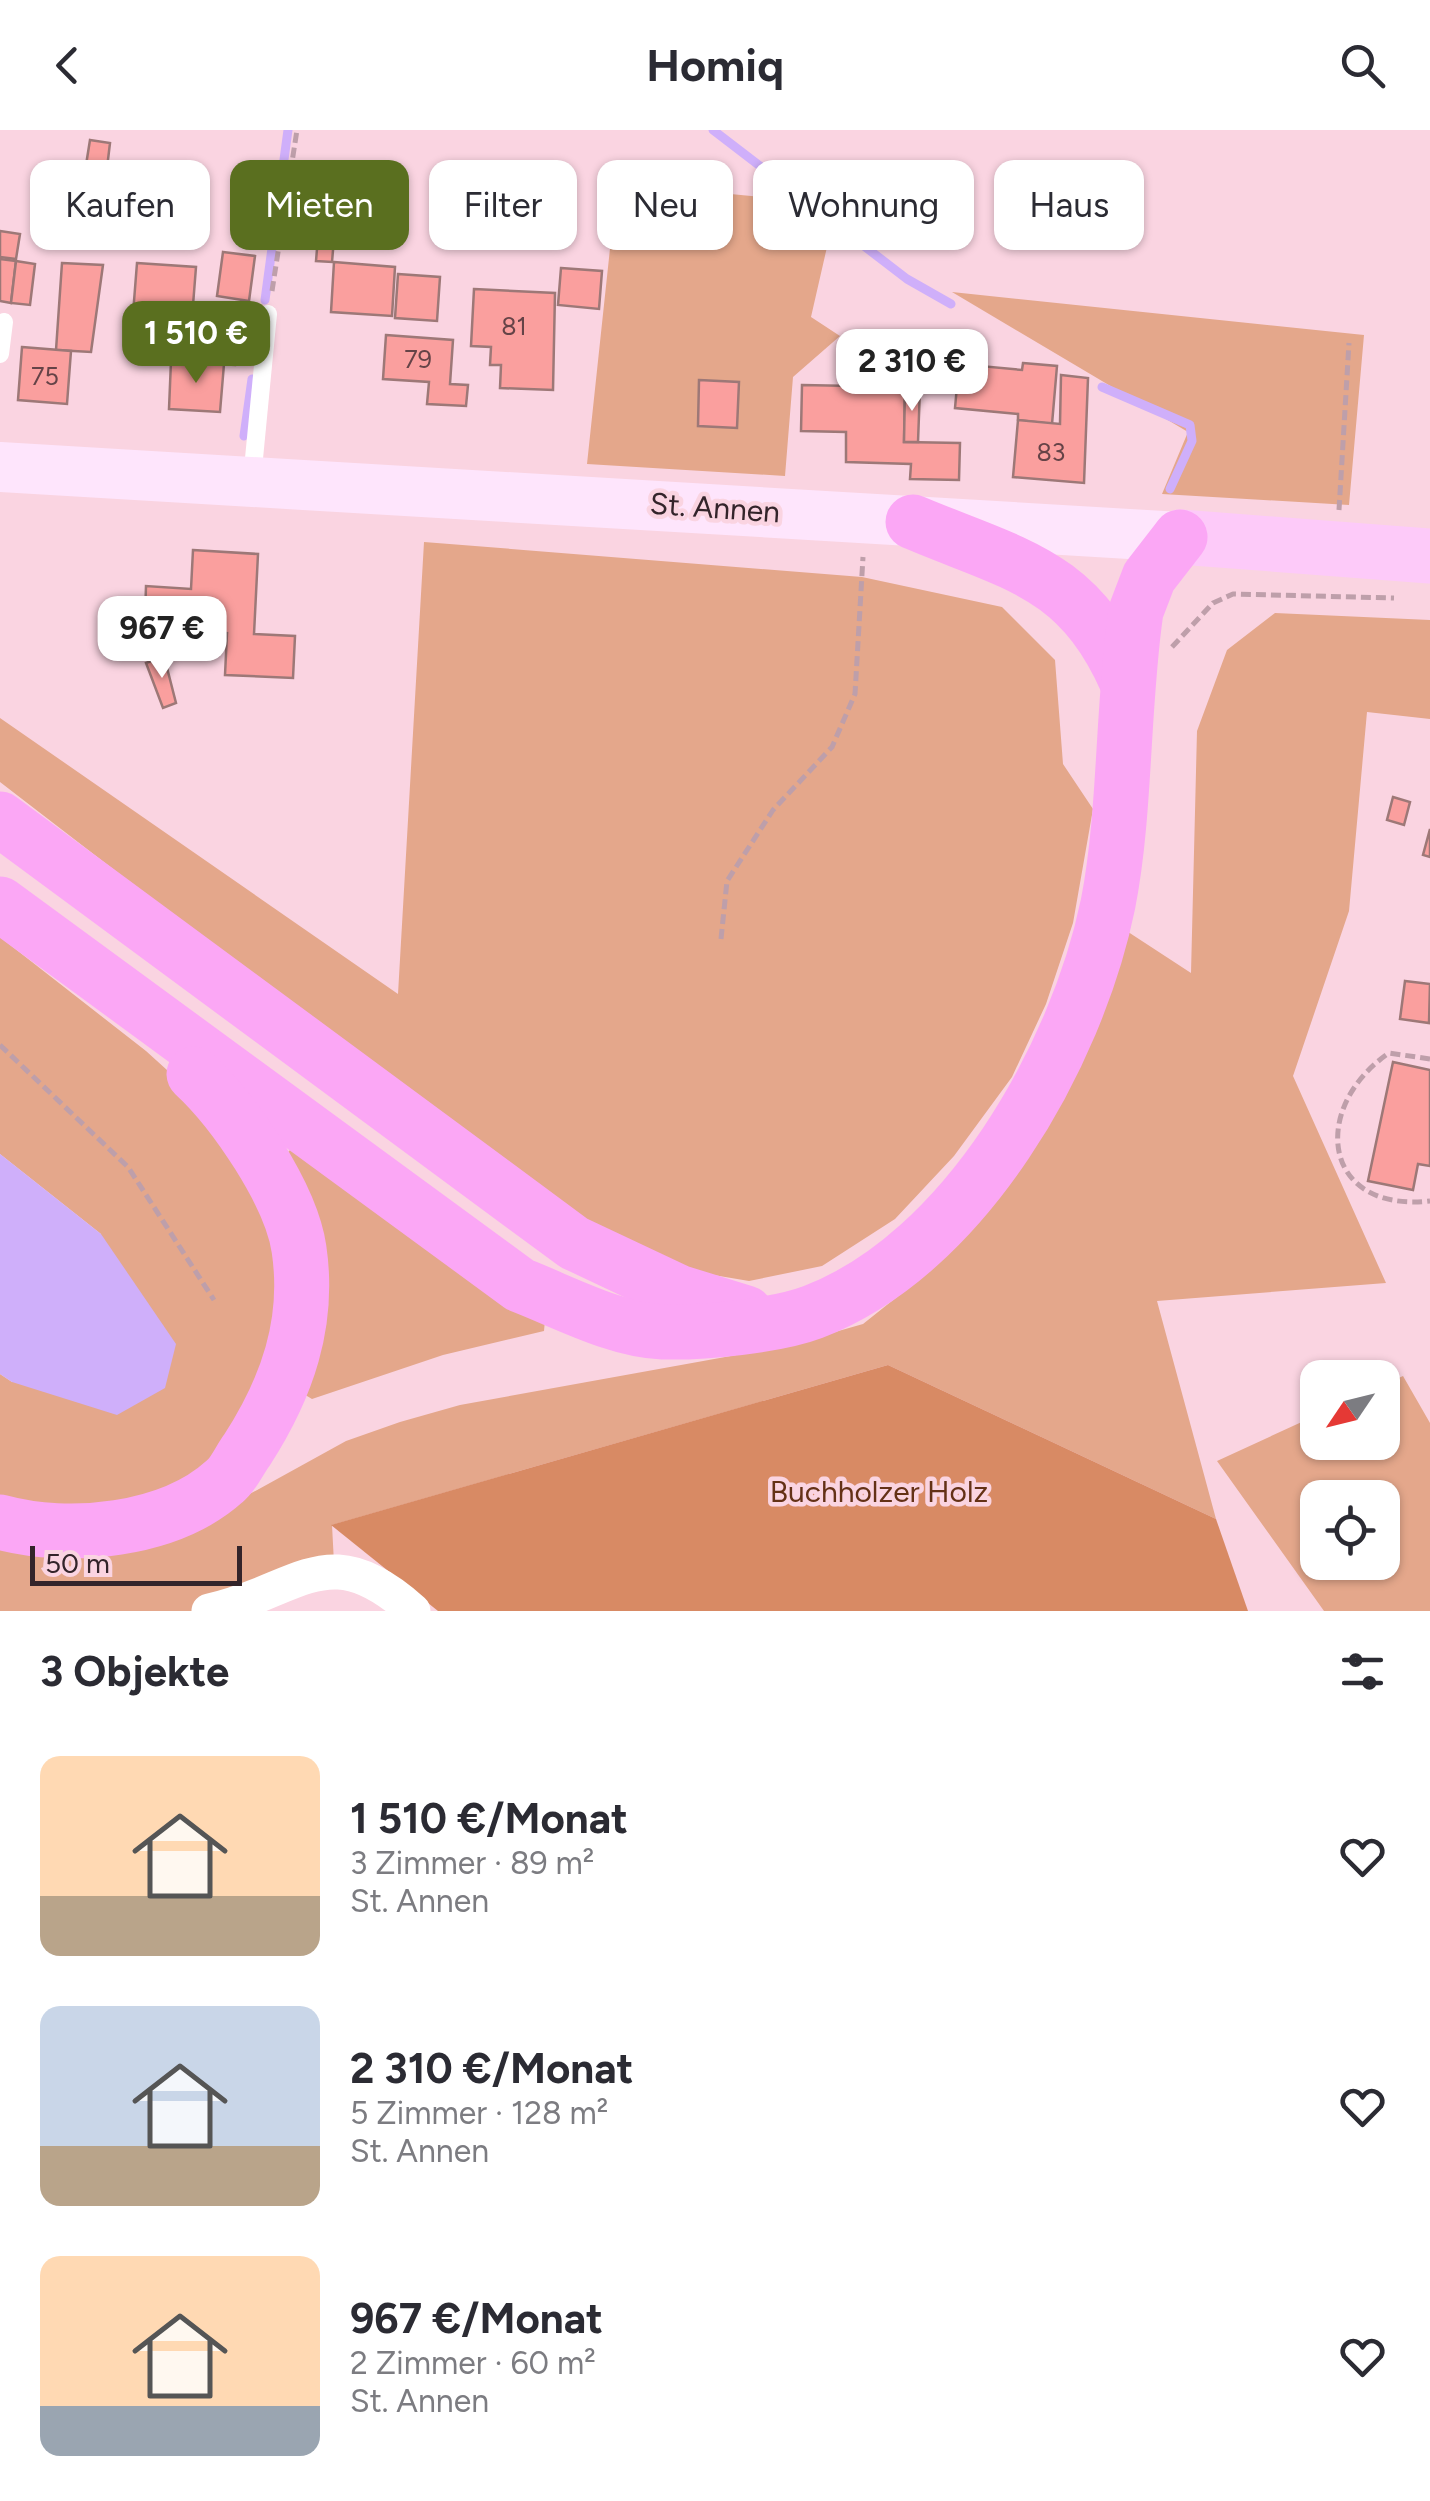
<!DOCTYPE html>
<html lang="de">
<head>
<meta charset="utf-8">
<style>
  body { margin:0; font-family:Figtree,sans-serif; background:#f2f2f3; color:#2b2b33; height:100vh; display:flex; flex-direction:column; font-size:38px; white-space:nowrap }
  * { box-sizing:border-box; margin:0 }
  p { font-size:32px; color:#7c7c81 }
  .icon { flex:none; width:55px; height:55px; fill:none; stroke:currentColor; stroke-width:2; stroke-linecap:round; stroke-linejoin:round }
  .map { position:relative; height:1481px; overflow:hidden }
  .drawer { display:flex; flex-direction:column; background:#fff; flex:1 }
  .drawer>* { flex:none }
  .banner { position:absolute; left:30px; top:30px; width:1370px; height:90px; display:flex; gap:20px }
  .needle { width:65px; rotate:235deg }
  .tools { position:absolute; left:1300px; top:1230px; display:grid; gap:20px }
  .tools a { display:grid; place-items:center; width:100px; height:100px; border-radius:20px; background:#fff; box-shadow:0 2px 8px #0004; font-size:50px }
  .scale { position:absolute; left:30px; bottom:25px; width:212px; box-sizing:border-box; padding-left:10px; border:5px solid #33242a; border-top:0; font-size:28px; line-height:35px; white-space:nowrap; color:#33242a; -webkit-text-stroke:8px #fad4e1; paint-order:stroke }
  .price { position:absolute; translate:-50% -85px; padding:0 22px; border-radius:20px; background:#fff; color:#222; font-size:32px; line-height:65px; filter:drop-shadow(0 2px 5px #0008) }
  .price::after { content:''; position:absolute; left:50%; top:60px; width:30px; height:22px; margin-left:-15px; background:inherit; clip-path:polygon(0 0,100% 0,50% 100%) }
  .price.selected { background:#5a6f1f; color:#fff }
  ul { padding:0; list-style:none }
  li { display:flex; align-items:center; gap:30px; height:250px; padding:0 40px }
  li span { display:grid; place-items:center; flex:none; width:280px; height:200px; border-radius:20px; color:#555 }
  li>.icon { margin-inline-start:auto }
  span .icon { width:120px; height:120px; fill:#fffc; stroke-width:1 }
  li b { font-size:42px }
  h2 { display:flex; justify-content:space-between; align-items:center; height:120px; padding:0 40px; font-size:42px }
  .pill { padding:0 35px; border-radius:20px; background:#fff; box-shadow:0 2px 8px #0004; font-size:35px; line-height:90px }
  .pill.selected { background:#5a6f1f; color:#fff }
  header { display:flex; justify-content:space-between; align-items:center; height:130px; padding:0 40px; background:#fff; font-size:45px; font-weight:700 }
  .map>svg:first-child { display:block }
  .green { fill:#e4a78b; fill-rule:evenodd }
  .forest { fill:#d88a64 }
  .water { fill:#cfaffa }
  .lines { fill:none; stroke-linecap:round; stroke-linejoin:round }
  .stream { stroke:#cfaffa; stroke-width:9 }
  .building { fill:#fa9f9e; stroke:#9d7877; stroke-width:2.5 }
  .path { stroke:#be9faa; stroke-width:5; stroke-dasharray:10 5; stroke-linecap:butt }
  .lane { stroke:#fff; stroke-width:18 }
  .street { stroke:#fff; stroke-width:35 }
  .secondary { stroke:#fee5fc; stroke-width:50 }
  .primary { stroke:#fdcaf9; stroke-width:55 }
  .highway { stroke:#fba7f5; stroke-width:55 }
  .labels { text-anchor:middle; stroke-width:9; stroke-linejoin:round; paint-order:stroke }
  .number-label { font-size:25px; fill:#654347 }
  .street-label { font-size:30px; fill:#33242a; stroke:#fad4e1 }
  .park-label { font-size:30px; fill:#643116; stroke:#fad4e1 }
</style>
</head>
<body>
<header><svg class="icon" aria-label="back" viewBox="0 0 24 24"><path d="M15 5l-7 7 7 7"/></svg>Homiq<svg class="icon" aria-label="search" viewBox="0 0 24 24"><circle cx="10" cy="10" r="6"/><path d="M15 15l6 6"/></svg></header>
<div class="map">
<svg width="1430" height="1481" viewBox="0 0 1430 1481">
  <rect width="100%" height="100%" fill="#fad4e1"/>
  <g class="green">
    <path d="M617,53L773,68L827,117L811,187L840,206L793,247L785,346L587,334Z"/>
    <path d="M952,162L1364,205L1349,375L1162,364L1188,302Z"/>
    <path d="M424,412L862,447L1002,477L1055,530L1063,634L1093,679L1073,793L1046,874L1012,947L954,1026L895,1089L822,1136L749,1151L672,1138L587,1095L405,964L0,652V588L398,864Z"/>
    <path d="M1275,483L1430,490V589L1367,582L1349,781L1293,946L1386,1153L1157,1171L1216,1389L888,1235L332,1395L335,1452L258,1481H0V1414L179,1403L346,1311L400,1292L460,1275L786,1216L863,1194L922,1147L1119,796L1191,843L1197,601L1227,520Z"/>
    <path d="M0,807L146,921L199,969L285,1119L286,1202L216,1328L164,1361L103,1385L0,1376V1244L12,1252L101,1104L0,1024Z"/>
    <path d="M294,1016L545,1190L544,1201L443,1225L312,1269L302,1263L285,1025Z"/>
    <path d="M1403,1246L1430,1293V1481H1324L1217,1331L1317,1285L1318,1312H1382L1383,1255ZM1318,1368H1382V1432H1318Z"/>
  </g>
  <path class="forest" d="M888,1235L1216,1389L1248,1481H438L331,1395Z"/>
  <path class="water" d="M0,1024L101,1104L176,1214L165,1258L117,1285L12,1252L0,1244Z"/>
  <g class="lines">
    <g class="stream">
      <path d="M713,0L907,149L951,174"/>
      <path d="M265,170L288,0"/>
      <path d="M1102,257L1190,295L1192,311L1170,359"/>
      <path d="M244,306L252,249"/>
    </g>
  </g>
  <g class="building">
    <path d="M90,10L110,13L107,38L86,35Z"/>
    <path d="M319,95L335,97L332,132L316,131Z"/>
    <path d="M0,101L20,104L16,129L0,127Z"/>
    <path d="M223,122L255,126L249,171L217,166Z"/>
    <path d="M0,129L16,131L11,173L0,171Z"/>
    <path d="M16,131L35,134L30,175L11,173Z"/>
    <path d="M334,132L395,137L392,186L331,182Z"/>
    <path d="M62,133L103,135L91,222L56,220Z"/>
    <path d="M137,133L196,137L192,188L133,184Z"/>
    <path d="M561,138L602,141L599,179L558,175Z"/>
    <path d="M398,144L440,147L437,191L395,188Z"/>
    <path d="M474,159L555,163L553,260L500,258L501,235H490L491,217L471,216Z"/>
    <path d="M162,186L189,188L186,232L159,230Z"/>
    <path d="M386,205L453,210L450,254L468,255L466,276L427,274L429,252L383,249Z"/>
    <path d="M220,210L237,211L235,235L218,234Z"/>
    <path d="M22,217L71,221L67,274L18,270Z"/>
    <path d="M171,231L224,234L220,282L169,279Z"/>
    <path d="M1023,233L1057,236L1052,294L1018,290V284L955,278L959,234L1022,240Z"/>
    <path d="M1061,245L1088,248L1084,353L1013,347L1018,290L1060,294Z"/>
    <path d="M699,250L739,252L737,298L698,296Z"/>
    <path d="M802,255L905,257L904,312L960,313L959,350L910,349L911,334L846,332V302L801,301Z"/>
    <path d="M905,257L920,258L918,312H904Z"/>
    <path d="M193,420L258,424L254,504L295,506L293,548L225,545L227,503L218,502L219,477L190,475L189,489L145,487L146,456L191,459Z"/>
    <path d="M164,526L176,573L163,578L146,533Z"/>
    <path d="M1393,667L1410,672L1404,695L1387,690Z"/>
    <path d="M1430,699V727L1423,725Z"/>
    <path d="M1405,851L1430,854L1429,893L1400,889Z"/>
    <path d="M1393,932L1430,940V1036L1418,1034L1413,1060L1368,1051Z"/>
  </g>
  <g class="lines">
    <g class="path">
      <path d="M272,161L297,0"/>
      <path d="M1339,380L1349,213"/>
      <path d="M1172,517L1213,473L1233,464L1394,468"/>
      <path d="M721,809L727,751L773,680L832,617L855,564L863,427"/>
      <path d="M0,915L128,1037L214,1170"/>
      <path d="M1430,929L1389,923C1310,977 1321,1083 1430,1071"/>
    </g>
    <g class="lane">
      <path d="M0,224L4,192"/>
      <path d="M252,349L268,184"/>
    </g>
    <path class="street" d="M209,1481C300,1461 328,1404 413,1481"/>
    <path class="secondary" d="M0,337L1180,407"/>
    <path class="primary" d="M1180,407L1430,426"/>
    <g class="highway">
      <path d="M913,392C1015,435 1078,442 1127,552"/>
      <path d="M0,689L574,1113L678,1162L746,1183"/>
      <path d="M0,774L520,1155C564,1172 615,1200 663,1202C703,1203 776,1196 813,1182C965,1124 1077,926 1108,774C1126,683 1122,576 1136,481L1149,447L1180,407"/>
      <path d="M0,1392C69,1411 170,1401 225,1351C234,1344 240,1329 247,1320C287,1258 310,1193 299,1119C291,1064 234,981 194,944"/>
    </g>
  </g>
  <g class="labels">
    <g class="number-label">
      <text x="514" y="205">81</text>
      <text x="418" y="238">79</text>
      <text x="45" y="255">75</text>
      <text x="1051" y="331">83</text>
    </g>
    <g class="street-label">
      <text transform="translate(715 378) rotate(4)" y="10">St. Annen</text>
    </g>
    <g class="park-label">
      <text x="879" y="1372">Buchholzer Holz</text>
    </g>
  </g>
</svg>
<div class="tools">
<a><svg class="needle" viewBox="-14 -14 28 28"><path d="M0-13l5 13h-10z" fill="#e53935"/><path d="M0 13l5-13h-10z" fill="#7c7c81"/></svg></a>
<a><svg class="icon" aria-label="locate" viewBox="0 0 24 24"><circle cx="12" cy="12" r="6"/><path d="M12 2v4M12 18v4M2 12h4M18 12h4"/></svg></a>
</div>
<div class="scale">50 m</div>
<b class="price selected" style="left:196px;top:256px">1 510 €</b>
<b class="price" style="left:912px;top:284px">2 310 €</b>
<b class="price" style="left:162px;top:551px">967 €</b>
<div class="banner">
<a class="pill">Kaufen</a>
<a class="pill selected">Mieten</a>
<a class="pill">Filter</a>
<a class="pill">Neu</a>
<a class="pill">Wohnung</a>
<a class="pill">Haus</a>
</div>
</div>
<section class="drawer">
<h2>3 Objekte<svg class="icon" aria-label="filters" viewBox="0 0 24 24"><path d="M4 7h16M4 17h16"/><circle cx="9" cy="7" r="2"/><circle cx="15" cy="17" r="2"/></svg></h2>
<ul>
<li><span style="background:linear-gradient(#ffd9b3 70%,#b9a48a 0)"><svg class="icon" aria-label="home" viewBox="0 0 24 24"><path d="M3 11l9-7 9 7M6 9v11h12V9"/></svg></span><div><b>1 510 €/Monat</b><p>3 Zimmer · 89 m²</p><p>St. Annen</p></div><svg class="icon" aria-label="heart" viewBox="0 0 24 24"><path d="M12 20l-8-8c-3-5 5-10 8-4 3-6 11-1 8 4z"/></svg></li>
<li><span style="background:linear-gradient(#c9d6e8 70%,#b9a48a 0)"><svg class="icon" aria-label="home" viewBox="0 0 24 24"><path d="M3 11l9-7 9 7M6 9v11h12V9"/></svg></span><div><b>2 310 €/Monat</b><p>5 Zimmer · 128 m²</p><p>St. Annen</p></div><svg class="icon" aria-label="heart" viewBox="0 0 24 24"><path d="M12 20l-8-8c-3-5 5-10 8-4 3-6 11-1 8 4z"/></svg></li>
<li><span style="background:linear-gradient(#ffd9b3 75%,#9aa5b1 0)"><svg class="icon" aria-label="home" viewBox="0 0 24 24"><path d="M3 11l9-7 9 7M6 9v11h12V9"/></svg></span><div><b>967 €/Monat</b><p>2 Zimmer · 60 m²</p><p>St. Annen</p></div><svg class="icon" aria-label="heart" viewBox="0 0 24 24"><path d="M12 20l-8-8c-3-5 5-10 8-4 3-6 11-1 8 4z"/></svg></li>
</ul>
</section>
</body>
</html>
